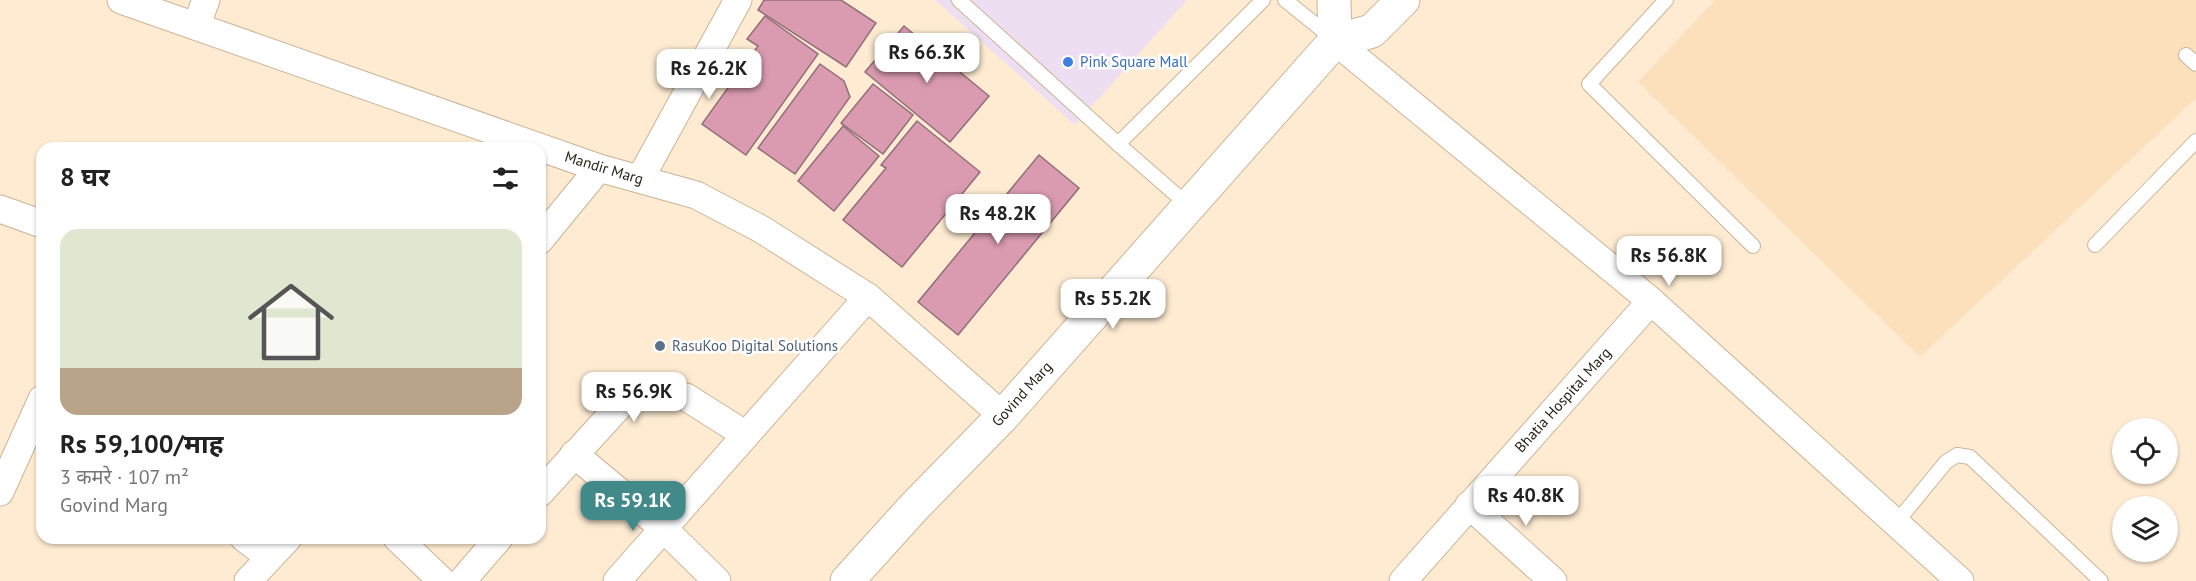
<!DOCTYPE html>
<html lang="hi">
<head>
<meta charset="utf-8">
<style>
  body { margin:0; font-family:"PT Sans","Noto Sans Devanagari",sans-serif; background:#f6f6f6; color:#222; height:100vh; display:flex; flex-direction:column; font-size:22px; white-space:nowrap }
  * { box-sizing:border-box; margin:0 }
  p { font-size:20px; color:#767676 }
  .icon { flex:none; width:33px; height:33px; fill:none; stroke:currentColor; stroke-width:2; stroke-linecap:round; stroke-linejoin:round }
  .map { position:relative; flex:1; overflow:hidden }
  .sheet { position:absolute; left:36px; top:142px; width:510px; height:402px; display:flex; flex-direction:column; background:#fff; border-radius:18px; box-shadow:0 2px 4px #0004 }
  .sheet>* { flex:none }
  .buttons { position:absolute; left:2112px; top:418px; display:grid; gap:12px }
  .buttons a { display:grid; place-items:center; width:66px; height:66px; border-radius:50%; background:#fff; box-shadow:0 2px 4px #0004; font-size:30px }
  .price { position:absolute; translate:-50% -51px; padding:0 14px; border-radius:12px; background:#fff; color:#222; font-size:20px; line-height:39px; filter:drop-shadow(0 2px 3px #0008) }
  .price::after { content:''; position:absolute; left:50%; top:36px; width:18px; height:14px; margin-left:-9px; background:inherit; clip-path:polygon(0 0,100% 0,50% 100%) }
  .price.current { background:#428a89; color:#fff }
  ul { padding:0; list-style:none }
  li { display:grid; align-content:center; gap:12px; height:318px; padding:0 24px }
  li span { display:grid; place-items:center; height:186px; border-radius:18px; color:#555 }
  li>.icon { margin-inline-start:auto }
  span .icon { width:108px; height:108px; fill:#fffc; stroke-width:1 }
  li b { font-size:26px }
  h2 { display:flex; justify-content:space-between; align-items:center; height:72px; padding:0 24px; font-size:26px }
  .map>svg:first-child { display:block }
  .commercial { fill:#eddef1 }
  .built { fill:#fce0bb }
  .building { fill:#da9bb0; stroke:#916d79; stroke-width:1.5 }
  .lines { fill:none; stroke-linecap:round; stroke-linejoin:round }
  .lane-casing { stroke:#cbb496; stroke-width:16 }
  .street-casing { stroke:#cbb496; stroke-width:29 }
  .secondary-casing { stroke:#cbb496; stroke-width:35 }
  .lane { stroke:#fff; stroke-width:14 }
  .street { stroke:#fff; stroke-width:27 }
  .secondary { stroke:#fff; stroke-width:33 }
  .shop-dot { fill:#3f7fe0; stroke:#fff; stroke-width:2 }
  .service-dot { fill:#5c6f8a; stroke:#fff; stroke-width:2 }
  .labels { text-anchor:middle; stroke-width:5; stroke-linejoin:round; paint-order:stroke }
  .shop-label { font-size:15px; fill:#366cbe; stroke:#fff; text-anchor:start }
  .street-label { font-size:15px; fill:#2a2216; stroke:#fff }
  .service-label { font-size:15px; fill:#4e5e75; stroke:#fff; text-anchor:start }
</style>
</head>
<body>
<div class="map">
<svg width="2196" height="581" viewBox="0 0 2196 581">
  <rect width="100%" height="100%" fill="#feebd2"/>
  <path class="commercial" d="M935,0H1187L1075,125Z"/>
  <path class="built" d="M1715,0H2196V98L1920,357L1638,82Z"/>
  <g class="building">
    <path d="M764,0H841L876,23L846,67L758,10Z"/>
    <path d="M765,16L818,54L746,155L702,124L758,46L747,39Z"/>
    <path d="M904,26L989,96L950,142L865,72Z"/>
    <path d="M820,64L844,81L850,97L795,174L758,148Z"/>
    <path d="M873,84L913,115L883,154L841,123Z"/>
    <path d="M917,121L980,172L902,267L843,220L886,168L881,165Z"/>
    <path d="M843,126L879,156L834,211L798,181Z"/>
    <path d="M1039,155L1079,188L958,335L918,302Z"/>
  </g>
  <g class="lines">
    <g class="lane-casing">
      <g id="lane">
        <path d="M959,0L1118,144L1263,0"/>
        <path d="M1285,0L1331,37"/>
        <path d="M1666,0L1589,84L1753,246"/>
        <path d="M2186,55L2196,64"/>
        <path d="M1118,144L1189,206"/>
        <path d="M2095,245L2196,141"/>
        <path d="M1896,523L1946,462L1957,455L1970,457L2101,581"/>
      </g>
    </g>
    <g class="street-casing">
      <g id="street">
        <path d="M121,0L599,168L696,195L761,229L868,297L1003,416"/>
        <path d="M196,26L206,0"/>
        <path d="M1335,41L1651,301L1960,581"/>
        <path d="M640,179L738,0"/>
        <path d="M0,209L42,224"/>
        <path d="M540,240L599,168"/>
        <path d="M574,454L664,529L717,581"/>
        <path d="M0,492L42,399"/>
        <path d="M540,493L621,404L643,389L686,397L746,435"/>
        <path d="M1469,505L1553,581"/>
        <path d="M244,538L269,557"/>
        <path d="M397,538L442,581"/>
        <path d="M248,581L288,538"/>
        <path d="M462,581L499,538"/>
        <path d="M617,581L868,297"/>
        <path d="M1403,581L1651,301"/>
      </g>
    </g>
    <g class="secondary-casing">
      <g id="secondary">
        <path d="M1334,0L1335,41"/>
        <path d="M847,581L915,506L1003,416L1335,41L1372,31L1403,0"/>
      </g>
    </g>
    <use href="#lane" class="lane"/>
    <use href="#street" class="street"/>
    <use href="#secondary" class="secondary"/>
  </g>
  <circle class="shop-dot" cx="1068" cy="62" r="6"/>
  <circle class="service-dot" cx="660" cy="346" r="6"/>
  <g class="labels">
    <g class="shop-label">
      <text x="1080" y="67">Pink Square Mall</text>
    </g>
    <g class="street-label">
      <text transform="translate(604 168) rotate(17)" y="5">Mandir Marg</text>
      <text transform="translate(1022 394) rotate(-48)" y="5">Govind Marg</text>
      <text transform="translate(1563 400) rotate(-48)" y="5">Bhatia Hospital Marg</text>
    </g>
    <g class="service-label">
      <text x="672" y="351">RasuKoo Digital Solutions</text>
    </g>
  </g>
</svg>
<div class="buttons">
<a><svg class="icon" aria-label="locate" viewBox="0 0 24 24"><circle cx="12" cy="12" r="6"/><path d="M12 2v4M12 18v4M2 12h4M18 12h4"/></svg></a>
<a><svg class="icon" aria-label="layers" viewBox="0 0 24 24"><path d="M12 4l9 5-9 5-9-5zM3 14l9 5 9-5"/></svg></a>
</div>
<b class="price" style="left:927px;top:84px">Rs 66.3K</b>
<b class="price" style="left:709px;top:100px">Rs 26.2K</b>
<b class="price" style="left:998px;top:245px">Rs 48.2K</b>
<b class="price" style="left:1669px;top:287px">Rs 56.8K</b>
<b class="price" style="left:1113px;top:330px">Rs 55.2K</b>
<b class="price" style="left:634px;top:423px">Rs 56.9K</b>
<b class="price" style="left:1526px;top:527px">Rs 40.8K</b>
<b class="price current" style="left:633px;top:532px">Rs 59.1K</b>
<section class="sheet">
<h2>8 घर<svg class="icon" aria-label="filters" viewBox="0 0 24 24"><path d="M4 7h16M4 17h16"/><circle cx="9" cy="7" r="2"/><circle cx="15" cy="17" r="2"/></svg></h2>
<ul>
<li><span style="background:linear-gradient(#dfe7d0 75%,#b9a48a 0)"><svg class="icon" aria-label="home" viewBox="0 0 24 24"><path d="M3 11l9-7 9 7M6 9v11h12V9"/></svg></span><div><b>Rs 59,100/माह</b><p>3 कमरे · 107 m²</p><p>Govind Marg</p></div></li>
</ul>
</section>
</div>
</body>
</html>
